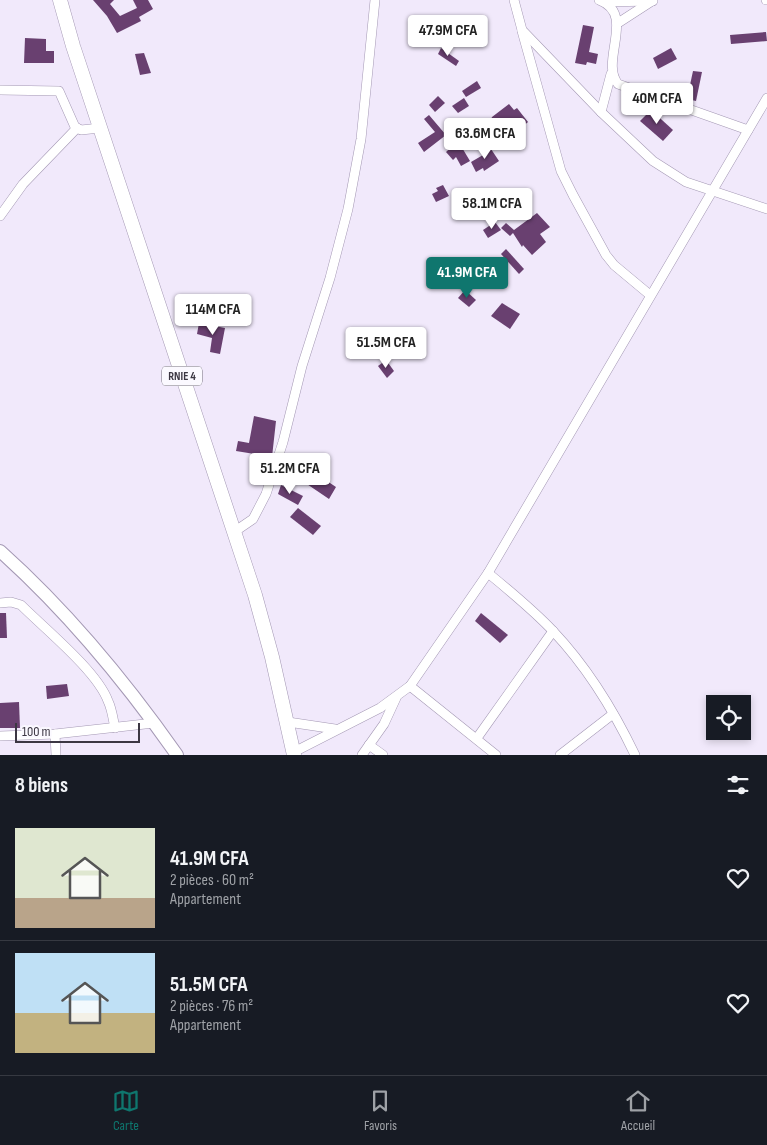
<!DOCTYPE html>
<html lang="fr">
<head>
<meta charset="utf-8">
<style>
  body { margin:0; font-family:"Sofia Sans Condensed",sans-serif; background:#242831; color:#f1f3f6; height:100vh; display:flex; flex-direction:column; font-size:19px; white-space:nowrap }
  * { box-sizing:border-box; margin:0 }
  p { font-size:16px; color:#9ea1a6 }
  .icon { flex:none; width:28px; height:28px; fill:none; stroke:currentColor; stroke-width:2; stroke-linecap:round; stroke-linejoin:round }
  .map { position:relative; height:755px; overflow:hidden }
  .side { display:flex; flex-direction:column; background:#171b24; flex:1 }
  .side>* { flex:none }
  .tools { position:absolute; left:706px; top:695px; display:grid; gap:10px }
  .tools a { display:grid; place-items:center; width:45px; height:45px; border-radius:0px; background:#171b24; box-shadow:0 2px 8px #0003; font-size:25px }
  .scale { position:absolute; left:15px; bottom:12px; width:125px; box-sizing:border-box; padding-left:5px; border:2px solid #3c3743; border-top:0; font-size:14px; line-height:18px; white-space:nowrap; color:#3c3743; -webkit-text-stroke:4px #fbf9ff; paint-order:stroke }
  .price { position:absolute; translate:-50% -42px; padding:0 11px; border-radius:5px; background:#fff; color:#222; font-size:16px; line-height:32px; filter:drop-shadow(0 1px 2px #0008) }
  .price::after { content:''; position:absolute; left:50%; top:30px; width:15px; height:11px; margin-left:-8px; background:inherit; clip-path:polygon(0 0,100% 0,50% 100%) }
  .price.selected { background:#0f766e; color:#fff }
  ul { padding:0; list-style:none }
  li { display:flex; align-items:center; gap:15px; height:125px; padding:0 15px }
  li+li { border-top:1px solid #363941 }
  li span { display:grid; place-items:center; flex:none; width:140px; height:100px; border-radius:0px; color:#555 }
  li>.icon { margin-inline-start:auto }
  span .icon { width:60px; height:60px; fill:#fffc; stroke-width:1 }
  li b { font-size:21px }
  h2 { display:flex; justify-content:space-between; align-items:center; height:60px; padding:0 15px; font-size:21px }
  .tabs { display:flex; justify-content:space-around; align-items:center; height:70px; border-top:1px solid #363941; background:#171b24; font-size:14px; color:#9ea1a6 }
  .tabs a { display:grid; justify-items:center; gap:2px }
  .tabs .selected { color:#0f766e }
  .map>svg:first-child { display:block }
  .building { fill:#694070 }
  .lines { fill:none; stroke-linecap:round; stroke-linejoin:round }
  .street-casing { stroke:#a498b4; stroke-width:10 }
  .secondary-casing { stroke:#a498b4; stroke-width:14 }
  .primary-casing { stroke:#a498b4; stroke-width:15 }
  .street { stroke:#fff; stroke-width:9 }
  .secondary { stroke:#fff; stroke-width:12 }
  .primary { stroke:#fff; stroke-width:14 }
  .labels { text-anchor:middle; stroke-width:5; stroke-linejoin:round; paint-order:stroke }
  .shield { fill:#fbf9ff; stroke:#75717b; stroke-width:1 }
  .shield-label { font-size:12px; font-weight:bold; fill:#3c3743 }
</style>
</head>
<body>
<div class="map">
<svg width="767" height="755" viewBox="0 0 767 755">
  <rect width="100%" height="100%" fill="#f1e9fb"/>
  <g class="building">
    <path d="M93,0H114L110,4L120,16L137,8L133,0H148L153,9L139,17L141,21L117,33L107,16Z"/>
    <path d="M583,25L594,27L589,52L598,54L596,64L587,62L586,65L575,63Z"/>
    <path d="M766,32L767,41L731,44L730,35Z"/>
    <path d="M25,38L46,39V51H54V63H24Z"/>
    <path d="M441,48L459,61L456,66L438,54Z"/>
    <path d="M671,48L677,59L658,69L653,58Z"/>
    <path d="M144,53L151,73L140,75L135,54Z"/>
    <path d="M693,71L702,72L696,101L687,99Z"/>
    <path d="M477,81L481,88L466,97L462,91Z"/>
    <path d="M438,96L445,103L435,112L429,105Z"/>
    <path d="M464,98L469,106L458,113L452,106Z"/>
    <path d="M509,104L514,110L517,108L528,122L513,135L505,125L501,130L490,122L492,117Z"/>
    <path d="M651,110L673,130L663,141L640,121Z"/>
    <path d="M429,115L446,135L424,152L418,143L435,132L424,119Z"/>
    <path d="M517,133L522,137L512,150L504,145Z"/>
    <path d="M458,141L470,161L461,166L456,157L453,160L446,152Z"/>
    <path d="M489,146L499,161L484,171L483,168L476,172L471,162L483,155L481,152Z"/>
    <path d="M443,185L449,196L436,202L432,194L438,191L436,188Z"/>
    <path d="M537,213L550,227L540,234L546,242L532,255L523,245L522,247L513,233L510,236L501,228L506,223L514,230Z"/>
    <path d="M495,222L501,230L488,238L483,230Z"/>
    <path d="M506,249L524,269L519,274L501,254Z"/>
    <path d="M465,290L476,300L469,307L458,298Z"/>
    <path d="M502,303L520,314L510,329L491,316Z"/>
    <path d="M199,323L225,328L220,354L210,352L212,338L197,334Z"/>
    <path d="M386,360L394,371L387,378L378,366Z"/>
    <path d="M254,416L276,421L272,457L236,451L238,441L249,443Z"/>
    <path d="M310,461L319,466L315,473L336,487L329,499L298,478Z"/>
    <path d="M281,485L303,496L298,505L278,494Z"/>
    <path d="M298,508L321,526L313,535L290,517Z"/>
    <path d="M0,613H6L7,638H0Z"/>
    <path d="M481,613L508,635L500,643L475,621Z"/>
    <path d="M67,684L69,696L47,699L46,686Z"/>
    <path d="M19,702L20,728H0V703Z"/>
  </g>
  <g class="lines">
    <g class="street-casing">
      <g id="street">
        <path d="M514,0L522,30L601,112L653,161L686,182L767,209"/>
        <path d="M599,0C637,14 599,61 618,84L748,130"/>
        <path d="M766,0H767"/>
        <path d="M604,2L653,1"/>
        <path d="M618,23L652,1"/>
        <path d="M522,31L561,171L573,195L606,255L614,265L650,295"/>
        <path d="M0,90L59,91L75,127L81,130L100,128"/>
        <path d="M601,112L611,74"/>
        <path d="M0,216L23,184L77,128"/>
        <path d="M234,532L253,519L266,494L283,442L302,366L330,278L348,209L361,139L375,0"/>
        <path d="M488,573C510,591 533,610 553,631C587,667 614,711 635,755"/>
        <path d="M0,603L11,602L21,605C45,629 97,671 108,701C112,709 113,719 115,728"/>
        <path d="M410,686L496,755"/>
        <path d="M288,722L335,729"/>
        <path d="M55,734L56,755"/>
        <path d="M0,736L55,734L154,723"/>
        <path d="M477,738L553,631"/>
        <path d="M369,745L383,755"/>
        <path d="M294,752L380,708L410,686L488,573L767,98"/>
        <path d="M362,755L384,724L396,698"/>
        <path d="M560,755L613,714"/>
      </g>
    </g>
    <g class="secondary-casing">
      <path id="secondary" d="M0,551C67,611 125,681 177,755"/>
    </g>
    <g class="primary-casing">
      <path id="primary" d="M60,0L73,46L255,595L272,657L294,755"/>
    </g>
    <use href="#street" class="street"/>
    <use href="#secondary" class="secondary"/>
    <use href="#primary" class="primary"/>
  </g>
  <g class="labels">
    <rect class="shield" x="162" y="366.5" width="40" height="19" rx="4"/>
    <g class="shield-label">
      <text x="182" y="380">RNIE 4</text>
    </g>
  </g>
</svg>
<div class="tools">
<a><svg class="icon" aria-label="locate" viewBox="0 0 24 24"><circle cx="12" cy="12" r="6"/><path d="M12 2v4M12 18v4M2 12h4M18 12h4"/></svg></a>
</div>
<div class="scale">100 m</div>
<b class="price" style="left:448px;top:57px">47.9M CFA</b>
<b class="price" style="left:657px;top:125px">40M CFA</b>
<b class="price" style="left:485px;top:160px">63.6M CFA</b>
<b class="price" style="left:492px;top:230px">58.1M CFA</b>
<b class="price selected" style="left:467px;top:299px">41.9M CFA</b>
<b class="price" style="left:213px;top:336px">114M CFA</b>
<b class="price" style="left:386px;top:369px">51.5M CFA</b>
<b class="price" style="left:290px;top:495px">51.2M CFA</b>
</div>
<section class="side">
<h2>8 biens<svg class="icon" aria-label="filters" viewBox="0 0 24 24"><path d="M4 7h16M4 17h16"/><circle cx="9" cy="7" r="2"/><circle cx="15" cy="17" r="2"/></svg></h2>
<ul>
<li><span style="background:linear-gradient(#dfe7d0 70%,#b9a48a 0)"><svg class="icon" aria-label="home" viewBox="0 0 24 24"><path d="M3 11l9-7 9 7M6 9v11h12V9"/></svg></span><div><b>41.9M CFA</b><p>2 pièces · 60 m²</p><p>Appartement</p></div><svg class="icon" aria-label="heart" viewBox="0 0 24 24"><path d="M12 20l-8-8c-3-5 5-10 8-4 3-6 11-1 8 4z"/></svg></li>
<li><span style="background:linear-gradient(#bfe0f5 60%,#c2b280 0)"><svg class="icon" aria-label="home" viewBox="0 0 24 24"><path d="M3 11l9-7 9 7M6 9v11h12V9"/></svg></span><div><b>51.5M CFA</b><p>2 pièces · 76 m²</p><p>Appartement</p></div><svg class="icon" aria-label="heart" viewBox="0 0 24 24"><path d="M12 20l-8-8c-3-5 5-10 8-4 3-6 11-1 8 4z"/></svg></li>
</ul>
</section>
<nav class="tabs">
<a class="selected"><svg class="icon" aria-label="map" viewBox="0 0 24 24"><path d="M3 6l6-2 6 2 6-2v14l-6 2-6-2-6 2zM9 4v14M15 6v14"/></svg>Carte</a>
<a><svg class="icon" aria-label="saved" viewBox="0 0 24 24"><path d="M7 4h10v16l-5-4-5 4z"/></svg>Favoris</a>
<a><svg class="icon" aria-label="home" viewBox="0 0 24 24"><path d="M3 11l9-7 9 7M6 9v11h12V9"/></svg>Accueil</a>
</nav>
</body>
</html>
